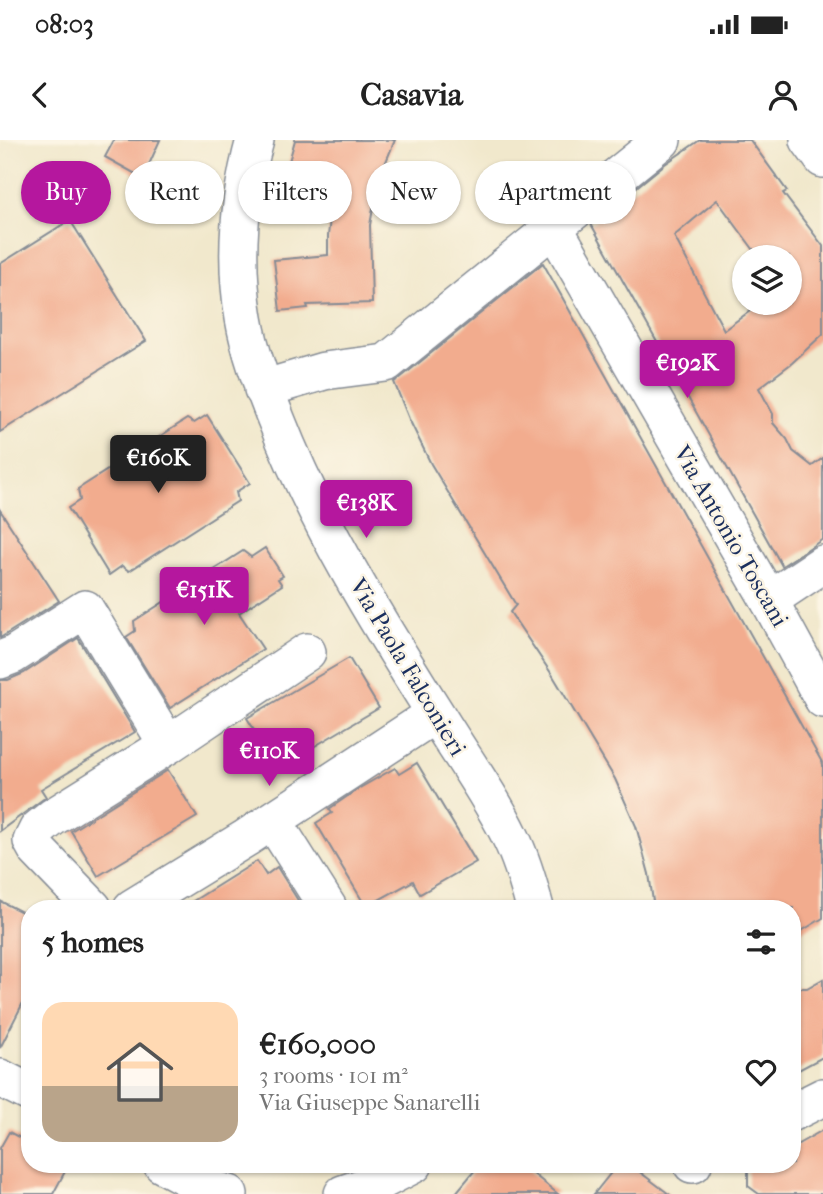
<!DOCTYPE html>
<html lang="en">
<head>
<meta charset="utf-8">
<style>
  body { margin:0; font-family:"IM FELL French Canon",serif; background:#f2f2f2; color:#222; height:100vh; display:flex; flex-direction:column; font-size:26px; white-space:nowrap }
  * { box-sizing:border-box; margin:0 }
  p { font-size:23px; color:#767676 }
  .icon { flex:none; width:38px; height:38px; fill:none; stroke:currentColor; stroke-width:2; stroke-linecap:round; stroke-linejoin:round }
  .map { position:relative; flex:1; overflow:hidden }
  .drawer { position:absolute; left:21px; top:760px; width:780px; height:273px; display:flex; flex-direction:column; background:#fff; border-radius:28px; box-shadow:0 2px 5px #0004 }
  .drawer>* { flex:none }
  .guide { position:absolute; left:21px; top:21px; width:782px; height:63px; display:flex; gap:14px }
  .fabs { position:absolute; left:732px; top:105px; display:grid; gap:14px }
  .fabs a { display:grid; place-items:center; width:70px; height:70px; border-radius:50%; background:#fff; box-shadow:0 2px 5px #0004; font-size:35px }
  .price { position:absolute; translate:-50% -60px; padding:0 16px; border-radius:7px; background:#b5179e; color:#fff; font-size:23px; line-height:46px; filter:drop-shadow(0 2px 4px #0008) }
  .price::after { content:''; position:absolute; left:50%; top:42px; width:21px; height:16px; margin-left:-10px; background:inherit; clip-path:polygon(0 0,100% 0,50% 100%) }
  .price.selected { background:#222; color:#fff }
  ul { padding:0; list-style:none }
  li { display:flex; align-items:center; gap:21px; height:175px; padding:0 21px }
  li span { display:grid; place-items:center; flex:none; width:196px; height:140px; border-radius:21px; color:#555 }
  li>.icon { margin-inline-start:auto }
  span .icon { width:84px; height:84px; fill:#fffc; stroke-width:1 }
  li b { font-size:30px }
  h2 { display:flex; justify-content:space-between; align-items:center; height:84px; padding:0 21px; font-size:30px }
  .tag { padding:0 24px; border-radius:32px; background:#fff; box-shadow:0 2px 5px #0004; font-size:24px; line-height:63px }
  .tag.selected { background:#b5179e; color:#fff }
  .status { display:flex; justify-content:space-between; align-items:center; height:49px; padding:0 35px; background:#fff; direction:ltr }
  .status svg { height:19px; fill:currentColor }
  header { display:flex; justify-content:space-between; align-items:center; height:91px; padding:0 21px; background:#fff; font-size:32px; font-weight:700 }
  .map>svg:first-child { display:block }
  .building { fill:#f2ac8e; fill-rule:evenodd }
  .lines { fill:none; stroke-linecap:round; stroke-linejoin:round }
  .minor-casing { stroke:#868c95; stroke-width:40 }
  .minor { stroke:#fff; stroke-width:37 }
  .labels { text-anchor:middle; stroke-width:5; stroke-linejoin:round; paint-order:stroke }
  .street-label { font-size:24px; fill:#1b2f5e; stroke:#fcf5e5 }
</style>
</head>
<body>
<div class="status"><b>08:03</b><svg viewBox="0 0 49 12"><path d="M0 12V9h3v3zM5 12V6h3v6zM10 12V3h3v9zM15 12V0h3v12zM26 1h20v11H26zM47 4h2v5h-2z"/></svg></div>
<header><svg class="icon" aria-label="back" viewBox="0 0 24 24"><path d="M15 5l-7 7 7 7"/></svg>Casavia<svg class="icon" aria-label="person" viewBox="0 0 24 24"><circle cx="12" cy="8" r="4"/><path d="M4 21q1-7 8-7t8 7"/></svg></header>
<div class="map">
<svg width="823" height="1054" viewBox="0 0 823 1054">
  <rect width="100%" height="100%" fill="#fcf5e5"/>
  <filter id="ink" filterUnits="userSpaceOnUse"><feTurbulence type="fractalNoise" baseFrequency=".0143" numOctaves="2"/><feDisplacementMap in="SourceGraphic" scale="14" xChannelSelector="R" yChannelSelector="G"/><feConvolveMatrix kernelMatrix="1 2 1 2 8 2 1 2 1" color-interpolation-filters="sRGB"/></filter>
  <filter id="wash" filterUnits="userSpaceOnUse"><feTurbulence type="fractalNoise" baseFrequency=".00686" numOctaves="4" result="noise"/><feDisplacementMap in="SourceGraphic" scale="28" xChannelSelector="R" yChannelSelector="G"/><feGaussianBlur stdDeviation="1.57" result="paint"/><feColorMatrix in="noise" values="0 0 0 0 0 0 0 0 0 0 0 0 0 0 0 0 0 1.4 0 .05"/><feComposite in="paint" operator="in"/></filter>
  <g filter="url(#wash)">
    <rect width="100%" height="100%" fill="#f1e8cc"/>
    <g id="blocks">
      <g class="building">
        <path d="M114,0H160L143,38L105,17Z"/>
        <path d="M295,0H395L378,41L370,85L372,163L307,165L308,168L280,171L274,120L328,115V96L331,70L281,58L287,25H288Z"/>
        <path d="M700,0H750L787,51L783,53L823,106V194L792,223L759,248L773,274V283L787,299L793,311L812,326L823,318V399L782,426L591,84L665,24ZM717,60L759,117H789V163H757L754,168L724,190L674,96Z"/>
        <path d="M70,80L146,201L0,292V124Z"/>
        <path d="M543,123L823,624V778L793,796V768H654L649,734L636,686L615,639L553,536L510,472L516,465L431,324L409,279L394,242L399,239Z"/>
        <path d="M207,275L250,343L236,352L238,361L129,431L122,426L109,435L68,368L80,360L78,349L187,279L194,283Z"/>
        <path d="M0,370L59,461L0,498Z"/>
        <path d="M265,408L283,436L278,439L282,445L239,473L263,509L170,568L126,497L135,491L134,481L243,411L251,417Z"/>
        <path d="M78,498L135,592L41,649L46,657L0,691V540H8L24,533Z"/>
        <path d="M349,518L379,568L278,628L247,578Z"/>
        <path d="M417,623L476,722L420,754L413,741L366,767L316,683L332,673L329,669L358,649L395,628L399,634Z"/>
        <path d="M168,630L197,677L98,736L71,691Z"/>
        <path d="M257,721L266,735L277,727L299,762L289,768H182Z"/>
        <path d="M0,761L30,776V849L0,908Z"/>
        <path d="M823,839V917L793,933V848H807Z"/>
        <path d="M823,990V1054H759L748,1046V1031L761,1024H793V1007Z"/>
        <path d="M9,992L30,1003V1024H69L53,1054H0V1008Z"/>
        <path d="M480,1024H521L558,1054H455Z"/>
        <path d="M618,1024H629L669,1054H594Z"/>
      </g>
    </g>
  </g>
  <g filter="url(#ink)">
    <use href="#blocks" fill-opacity="0" stroke="#868c95" stroke-width="2"/>
    <g class="lines">
      <g class="minor-casing">
        <g id="minor">
          <path d="M255,0C239,58 234,119 244,178C250,214 263,246 276,279C317,384 377,481 437,576C462,617 491,656 511,698C522,720 529,745 535,768"/>
          <path d="M809,0L823,19"/>
          <path d="M554,88L769,460L823,559"/>
          <path d="M263,249L324,231L386,223L662,0"/>
          <path d="M769,460L823,424"/>
          <path d="M0,520L13,515L85,469L168,605"/>
          <path d="M273,681L328,768"/>
          <path d="M93,768L37,710L32,701L38,689L53,677L168,605L307,512"/>
          <path d="M132,768L246,698L435,574"/>
          <path d="M0,938L30,953"/>
          <path d="M793,972L823,957"/>
          <path d="M162,1024L205,1047L229,1054"/>
          <path d="M692,1024H693"/>
          <path d="M343,1054L381,1041L414,1024"/>
        </g>
      </g>
      <use href="#minor" class="minor"/>
    </g>
  </g>
  <g class="labels">
    <g class="street-label">
      <text transform="translate(731 396) rotate(60)" y="8">Via Antonio Toscani</text>
      <text transform="translate(408 527) rotate(59)" y="8">Via Paola Falconieri</text>
    </g>
  </g>
</svg>
<div class="fabs">
<a><svg class="icon" aria-label="layers" viewBox="0 0 24 24"><path d="M12 4l9 5-9 5-9-5zM3 14l9 5 9-5"/></svg></a>
</div>
<b class="price" style="left:687px;top:260px">€192K</b>
<b class="price selected" style="left:158px;top:355px">€160K</b>
<b class="price" style="left:366px;top:400px">€138K</b>
<b class="price" style="left:204px;top:487px">€151K</b>
<b class="price" style="left:269px;top:648px">€110K</b>
<div class="guide">
<a class="tag selected">Buy</a>
<a class="tag">Rent</a>
<a class="tag">Filters</a>
<a class="tag">New</a>
<a class="tag">Apartment</a>
</div>
<section class="drawer">
<h2>5 homes<svg class="icon" aria-label="filters" viewBox="0 0 24 24"><path d="M4 7h16M4 17h16"/><circle cx="9" cy="7" r="2"/><circle cx="15" cy="17" r="2"/></svg></h2>
<ul>
<li><span style="background:linear-gradient(#ffd9b3 60%,#b9a48a 0)"><svg class="icon" aria-label="home" viewBox="0 0 24 24"><path d="M3 11l9-7 9 7M6 9v11h12V9"/></svg></span><div><b>€160,000</b><p>3 rooms · 101 m²</p><p>Via Giuseppe Sanarelli</p></div><svg class="icon" aria-label="heart" viewBox="0 0 24 24"><path d="M12 20l-8-8c-3-5 5-10 8-4 3-6 11-1 8 4z"/></svg></li>
</ul>
</section>
</div>
</body>
</html>
